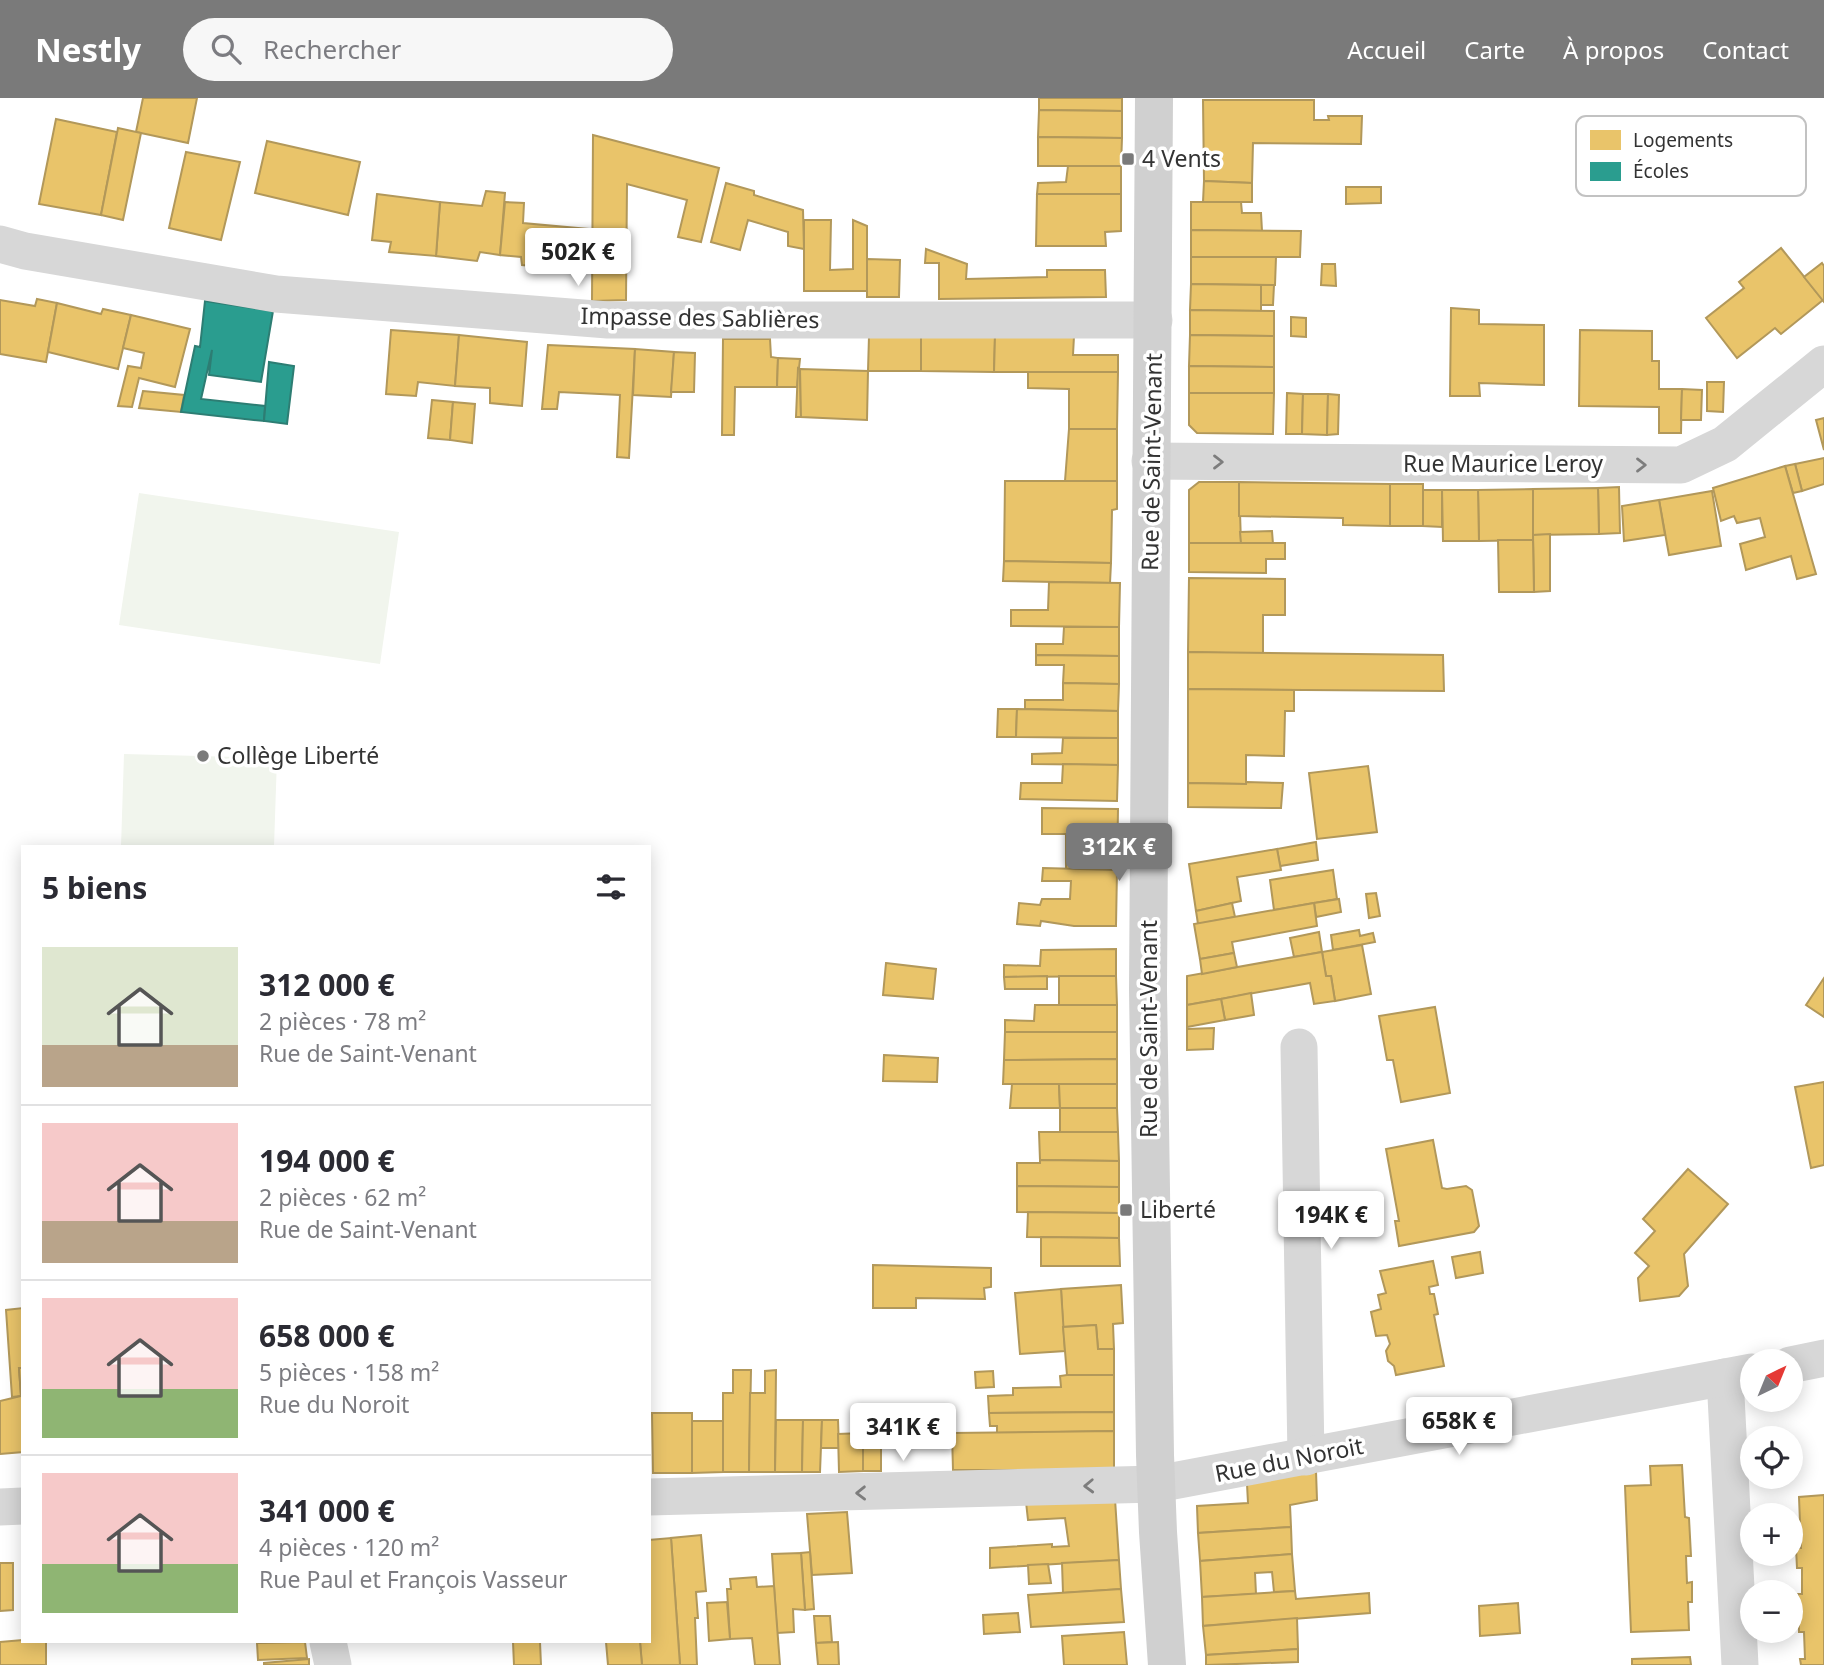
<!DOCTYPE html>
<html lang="fr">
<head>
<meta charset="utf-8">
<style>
  body { margin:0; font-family:"Noto Sans",sans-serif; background:#f7f7f7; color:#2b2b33; height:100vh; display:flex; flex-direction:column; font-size:26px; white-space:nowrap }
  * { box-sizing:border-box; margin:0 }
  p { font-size:23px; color:#7c7c81 }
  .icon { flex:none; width:38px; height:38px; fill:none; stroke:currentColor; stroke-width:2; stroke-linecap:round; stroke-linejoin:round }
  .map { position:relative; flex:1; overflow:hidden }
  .drawer { position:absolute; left:21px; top:747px; width:630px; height:798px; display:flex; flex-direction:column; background:#fff; border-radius:0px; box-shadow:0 4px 18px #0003 }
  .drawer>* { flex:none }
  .needle { width:46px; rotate:43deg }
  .buttons { position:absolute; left:1740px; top:1251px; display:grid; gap:14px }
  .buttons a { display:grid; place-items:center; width:63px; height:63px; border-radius:50%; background:#fff; box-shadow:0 4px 18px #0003; font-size:35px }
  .price { position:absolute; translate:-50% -60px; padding:0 16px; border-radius:7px; background:#fff; color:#222; font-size:23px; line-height:46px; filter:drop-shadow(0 2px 4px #0008) }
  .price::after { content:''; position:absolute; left:50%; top:42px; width:21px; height:16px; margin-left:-10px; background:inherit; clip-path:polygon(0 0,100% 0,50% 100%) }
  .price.current { background:#7a7a7a; color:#fff }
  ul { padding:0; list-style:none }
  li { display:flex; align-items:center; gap:21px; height:175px; padding:0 21px }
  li+li { border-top:2px solid #e1e1e2 }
  li span { display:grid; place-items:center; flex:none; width:196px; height:140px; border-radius:0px; color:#555 }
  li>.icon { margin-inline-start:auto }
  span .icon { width:84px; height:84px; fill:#fffc; stroke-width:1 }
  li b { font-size:30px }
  h2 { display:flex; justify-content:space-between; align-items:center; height:84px; padding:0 21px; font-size:30px }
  header { display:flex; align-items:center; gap:42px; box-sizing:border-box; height:98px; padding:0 35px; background:#7a7a7a; color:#fff }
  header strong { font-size:33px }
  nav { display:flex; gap:38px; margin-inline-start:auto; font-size:24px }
  .search { width:490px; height:63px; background:#f7f7f7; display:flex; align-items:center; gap:18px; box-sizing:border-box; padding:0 24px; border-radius:38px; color:#7c7c81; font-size:26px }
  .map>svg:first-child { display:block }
  .green { fill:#f1f5ed }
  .homes { fill:#e9c46a; stroke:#b2985a; stroke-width:2 }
  .schools { fill:#2a9d8f; stroke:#2d7d73; stroke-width:2 }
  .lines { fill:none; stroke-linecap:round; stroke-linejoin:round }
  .minor { stroke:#d7d7d7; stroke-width:37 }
  .secondary { stroke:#d0d0d0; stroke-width:38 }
  .oneway { stroke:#7d7d7d }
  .poi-dot { fill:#7a7a7a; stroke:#fff; stroke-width:2.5 }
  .labels { text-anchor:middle; stroke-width:7; stroke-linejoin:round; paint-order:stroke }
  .poi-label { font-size:23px; fill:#333; stroke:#fff; text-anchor:start }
  .street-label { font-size:23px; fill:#333; stroke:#fff }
  .key { fill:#fff; stroke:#c2c2c2; stroke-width:2 }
  .key-label { font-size:19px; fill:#333 }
</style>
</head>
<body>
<header>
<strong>Nestly</strong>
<div class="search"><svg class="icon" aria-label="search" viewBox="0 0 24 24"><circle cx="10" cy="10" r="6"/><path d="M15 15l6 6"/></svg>Rechercher</div>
<nav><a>Accueil</a><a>Carte</a><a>À propos</a><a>Contact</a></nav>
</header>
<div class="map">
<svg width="1824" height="1567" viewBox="0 0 1824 1567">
  <rect width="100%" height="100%" fill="#fff"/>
  <g class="green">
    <path d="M139,395L399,434L380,566L119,527Z"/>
    <path d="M124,656L277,660L274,749H121Z"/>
  </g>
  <g class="homes">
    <path d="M143,0H197L188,45L136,34Z"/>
    <path d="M1039,0H1122V13L1039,12Z"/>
    <path d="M1203,2H1314V22H1329L1328,18H1362L1361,46L1253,45L1252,85L1204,83Z"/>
    <path d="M1039,12L1122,13V40L1038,39Z"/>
    <path d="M56,21L117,34L101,117L39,106Z"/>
    <path d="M118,30L141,35L123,122L101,117Z"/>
    <path d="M593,37L719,70L701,144L678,139L687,102L627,86L626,202L592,203Z"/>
    <path d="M1038,39L1122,40L1121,68H1038Z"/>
    <path d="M267,43L360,64L348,117L255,95Z"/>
    <path d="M186,54L240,64L221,142L169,130Z"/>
    <path d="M1068,68H1121V96H1037L1038,85L1066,84Z"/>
    <path d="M1204,83L1252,85V104H1203Z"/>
    <path d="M726,85L754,93V97L803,112L804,151L788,148V134L748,122L740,152L711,144Z"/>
    <path d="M1346,89H1381V105L1346,106Z"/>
    <path d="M486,93L505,95L500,157L480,154L477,163L436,158L440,104L482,108Z"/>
    <path d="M377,96L440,104L436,158L389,154L391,144L372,142Z"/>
    <path d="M1037,96H1121V133L1105,134L1106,148H1036Z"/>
    <path d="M505,104L524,105L523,125L588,131L584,173L522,167L521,159L500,157Z"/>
    <path d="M1191,104H1241L1242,115H1261L1262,133L1191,132Z"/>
    <path d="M804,122H831L830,172L853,171V122L867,128V193H804Z"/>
    <path d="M1191,132L1301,133L1300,159H1191Z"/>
    <path d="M1781,150L1823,202L1781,236L1775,230L1737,260L1706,220L1744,190L1739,184Z"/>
    <path d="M926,151L967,166L966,181L1047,179V172H1105L1106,199L939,201V165H925Z"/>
    <path d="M1191,159H1276L1275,187L1191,186Z"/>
    <path d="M867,161L900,162L899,199H867Z"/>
    <path d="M1822,165L1824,168V204L1804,179Z"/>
    <path d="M1322,166H1335L1336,188L1321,187Z"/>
    <path d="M1191,186L1261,187V213L1190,212Z"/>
    <path d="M1261,187H1274L1273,207H1261Z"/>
    <path d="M37,201L57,205L46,264L0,256V202L35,208Z"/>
    <path d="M57,205L101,216L103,211L131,217L118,271L48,254Z"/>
    <path d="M1451,210L1479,212V226L1544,227V287L1479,285L1480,298H1450Z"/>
    <path d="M1190,212L1274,213V238L1190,237Z"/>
    <path d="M131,217L190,231L175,289L139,280L132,309L118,308L128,268L141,270L144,255L123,250Z"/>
    <path d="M1291,219L1306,220V239L1291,238Z"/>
    <path d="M391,232L459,237L455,288L418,284L416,298L386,296Z"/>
    <path d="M1580,232L1652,233V263H1659V291H1682L1681,335H1659V309L1579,308Z"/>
    <path d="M459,237L527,244L522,308L490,305V290L455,288Z"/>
    <path d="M1190,237L1274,238V269L1189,268Z"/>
    <path d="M869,238H921V273H868Z"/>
    <path d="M921,238H995L994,274L921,273Z"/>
    <path d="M995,238H1074L1073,257H1118V274H994Z"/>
    <path d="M723,241H770L771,259L778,260L777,289H735L734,337H722Z"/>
    <path d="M548,247L635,251L629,360L617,359L620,297L559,294L557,311H542Z"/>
    <path d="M635,251L674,254L671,299L633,297Z"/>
    <path d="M674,254L695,255L694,294H671Z"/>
    <path d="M778,260L800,261L797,289H777Z"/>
    <path d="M1189,268L1274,269V295H1189Z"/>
    <path d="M798,270L800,271L801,319H796Z"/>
    <path d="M800,271L868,273L867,322L801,319Z"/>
    <path d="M1028,274H1118L1117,331H1069V291L1028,290Z"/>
    <path d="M1707,284H1724L1723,314L1707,313Z"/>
    <path d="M1682,291L1702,292L1701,322H1681Z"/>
    <path d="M143,293L184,297L181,314L139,310Z"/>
    <path d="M1189,295H1274L1273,336L1197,335L1189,327Z"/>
    <path d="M1287,295L1303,296L1302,336H1286Z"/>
    <path d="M1303,296H1328L1327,337L1302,336Z"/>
    <path d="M1328,296L1339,297L1338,336L1327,337Z"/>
    <path d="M432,302L453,304L450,342L428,340Z"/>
    <path d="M453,304L475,306L472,345L450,342Z"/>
    <path d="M1824,320V352L1816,322Z"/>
    <path d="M1069,331H1117V383H1065Z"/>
    <path d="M1824,360V386L1802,393L1795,366Z"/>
    <path d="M1795,366L1802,393L1793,395L1785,368Z"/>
    <path d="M1785,368L1816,476L1797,481L1791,458L1746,472L1740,446L1765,439L1760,420L1737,425L1734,418L1721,423L1713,390Z"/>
    <path d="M1005,383H1117V411L1112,412L1111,465L1004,463Z"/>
    <path d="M1199,384H1239L1241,445H1189V392Z"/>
    <path d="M1239,384L1390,386V428L1343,427V420L1239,418Z"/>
    <rect x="1390" y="386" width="33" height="42"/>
    <path d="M1619,389L1620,435L1599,436L1598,390Z"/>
    <path d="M1598,390L1599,436L1533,437V391Z"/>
    <path d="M1533,391V442L1479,443L1478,392Z"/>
    <path d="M1423,392H1442V429L1423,428Z"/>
    <path d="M1442,392H1478L1479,443H1443Z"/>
    <path d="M1712,393L1721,448L1669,457L1659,402Z"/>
    <path d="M1659,402L1665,437L1624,443L1622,408Z"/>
    <path d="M1272,433L1273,446L1241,445L1240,434Z"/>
    <path d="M1550,436V493L1534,494L1533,437Z"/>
    <path d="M1498,442H1533L1534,494H1499Z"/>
    <path d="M1189,445H1285V461H1266V475L1189,474Z"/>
    <path d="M1004,463L1111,465L1110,485L1003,483Z"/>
    <path d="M1189,480L1285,481V517H1263V556L1188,554Z"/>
    <path d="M1049,484L1120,485L1119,529L1011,528V512H1048Z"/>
    <path d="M1064,529H1119V558L1036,557V546H1063Z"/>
    <path d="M1188,554L1443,557L1444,593L1188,591Z"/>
    <path d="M1036,557L1119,558V586L1063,585L1064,567H1036Z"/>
    <path d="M1063,585L1119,586L1118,613L1025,611V602H1063Z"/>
    <path d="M1188,591L1294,592V613H1285L1284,658L1246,657V686L1188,685Z"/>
    <path d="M998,611H1017L1016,639H997Z"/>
    <path d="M1017,611L1118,613V640L1016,639Z"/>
    <path d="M1063,640H1118V667L1032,666V656L1062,655Z"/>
    <path d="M1063,666L1118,667L1117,703L1020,701L1021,685H1062Z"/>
    <path d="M1368,668L1377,734L1317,741L1309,675Z"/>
    <path d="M1246,684L1283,685L1281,710L1188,709V685L1246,686Z"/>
    <path d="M1042,710L1118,711L1117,772L1066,771V736H1042Z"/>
    <path d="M1316,744L1318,762L1280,768L1277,751Z"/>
    <path d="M1277,751L1281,772L1237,779L1241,803L1196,813L1189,766Z"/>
    <path d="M1043,770L1117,772L1116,828H1074L1041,823L1040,828L1017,826L1019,805L1040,807L1042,801H1070L1071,783H1042Z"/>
    <path d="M1333,772L1337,801L1274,812L1270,782Z"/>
    <path d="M1376,795L1380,818L1369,820L1366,796Z"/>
    <path d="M1339,801L1341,814L1316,819L1314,805Z"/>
    <path d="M1232,805L1235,819L1198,826L1196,813Z"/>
    <path d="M1314,805L1317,828L1232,844L1234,855L1200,861L1194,826Z"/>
    <path d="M1359,832L1360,838L1373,835L1375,844L1333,852L1331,837Z"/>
    <path d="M1319,834L1322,854L1294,859L1290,840Z"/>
    <path d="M1362,847L1371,896L1335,903L1331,878H1326L1322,854Z"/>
    <path d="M1116,851V878L1004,879V867L1040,868L1041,852Z"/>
    <path d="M1322,854L1326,878H1331L1335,903L1314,906L1310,885L1187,907V878Z"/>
    <path d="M1234,855L1237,869L1202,876L1200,861Z"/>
    <path d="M886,865L936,871L933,901L883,897Z"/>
    <path d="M1047,878V891H1005L1004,879Z"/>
    <path d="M1059,878H1116L1117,907H1059Z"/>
    <path d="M1824,880V919L1806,907Z"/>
    <path d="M1251,895L1254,917L1225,922L1221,901Z"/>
    <path d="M1221,901L1225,922L1187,929V907Z"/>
    <path d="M1035,907H1117V934H1005V922L1034,923Z"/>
    <path d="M1435,909L1450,995L1401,1004L1393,962H1387L1379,918Z"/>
    <path d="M1214,930L1213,951L1187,952V931Z"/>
    <path d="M1005,934H1117V961L1004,962Z"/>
    <path d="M884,957L938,960L937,984L883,983Z"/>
    <path d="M1117,961V986H1003L1004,962Z"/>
    <path d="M1824,984V1067L1811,1070L1795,989Z"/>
    <path d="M1012,986H1059L1060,1010H1010Z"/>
    <path d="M1059,986H1117V1010H1060Z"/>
    <path d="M1060,1010H1117L1118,1034H1060Z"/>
    <path d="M1039,1034H1118L1119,1063L1040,1062Z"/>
    <path d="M1433,1042L1442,1090L1447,1091L1466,1088L1472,1092L1479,1128L1474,1134L1399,1148L1395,1123H1399L1386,1051Z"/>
    <path d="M1040,1062L1119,1063V1089L1017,1088V1065H1040Z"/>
    <path d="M1688,1071L1728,1106L1684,1156L1688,1188L1679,1198L1640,1203L1638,1180L1649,1168L1635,1155L1655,1133L1643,1121Z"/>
    <path d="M1017,1088L1119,1089V1115L1017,1114Z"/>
    <path d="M1028,1114L1119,1115V1140L1027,1139Z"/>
    <path d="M1041,1139L1119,1140L1120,1168H1041Z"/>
    <path d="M1480,1154L1483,1175L1456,1180L1452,1159Z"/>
    <path d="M1433,1163L1438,1187L1429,1189L1430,1196H1434L1438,1216L1434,1217L1444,1268L1396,1277L1394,1268L1388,1263L1386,1253L1390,1246L1387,1237L1376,1238L1371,1214L1381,1211L1378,1197L1386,1195L1380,1173Z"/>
    <path d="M873,1167L991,1170V1189L984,1190L985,1201L916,1200V1210H873Z"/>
    <path d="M1121,1187L1123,1225L1113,1226L1114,1251H1098L1096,1227L1063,1229L1061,1191Z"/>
    <path d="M1061,1191L1065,1253L1020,1256L1015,1195Z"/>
    <path d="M23,1210V1270H19L21,1298L12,1299L6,1212Z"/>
    <path d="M1096,1227L1098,1251H1114V1277H1067L1063,1229Z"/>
    <path d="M19,1270H23V1354L0,1356V1303L21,1298Z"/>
    <path d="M733,1272H751L749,1374H723V1295H733Z"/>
    <path d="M776,1272L775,1374H749L750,1295H765V1273Z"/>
    <path d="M993,1273L994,1289L976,1290L975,1274Z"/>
    <path d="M1067,1277H1114V1314L989,1315L988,1298L1013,1297V1290L1061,1289L1060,1278Z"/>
    <path d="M1114,1314V1333L997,1335V1328H990L989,1315Z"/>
    <path d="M652,1315H692V1375H653Z"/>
    <path d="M776,1322H803L802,1374H775Z"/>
    <path d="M803,1322H822L820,1374H802Z"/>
    <path d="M822,1322H838L839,1350H821Z"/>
    <path d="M692,1323H723V1374L692,1375Z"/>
    <path d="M1114,1333V1372H953L952,1335Z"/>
    <rect x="863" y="1335" width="18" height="38"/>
    <path d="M863,1335V1373L839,1374L838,1336Z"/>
    <path d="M1682,1367L1685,1419L1689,1420L1691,1458H1686L1687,1485L1692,1484V1504H1688L1689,1532L1631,1534L1625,1388L1651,1387L1650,1368Z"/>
    <path d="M1316,1373L1317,1402L1290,1407L1291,1429L1198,1435L1197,1408L1248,1405L1247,1386Z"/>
    <path d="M1824,1397V1567H1801L1800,1561H1805L1804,1534H1799L1798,1496H1802V1470H1797L1796,1450H1801L1799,1399Z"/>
    <path d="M1115,1401L1119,1462L990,1470V1450L1052,1446V1449L1069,1448L1065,1420L1028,1422L1026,1404Z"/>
    <path d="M847,1414L852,1475L812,1477L807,1416Z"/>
    <path d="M1291,1429L1292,1456L1200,1463L1198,1435Z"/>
    <path d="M701,1437L706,1493L696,1494L698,1520H695L697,1567H680L671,1440Z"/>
    <path d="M671,1440L680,1567H642L640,1544H649V1442Z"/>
    <path d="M810,1454L814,1511L805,1512L801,1455Z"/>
    <path d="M801,1455L805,1512L793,1511L794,1534L777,1535L772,1456Z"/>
    <path d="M1292,1456L1295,1493L1274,1494L1272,1474L1255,1475L1256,1496L1202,1499L1200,1463Z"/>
    <path d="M1119,1462L1121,1491L1063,1495L1062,1465Z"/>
    <path d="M0,1465H13V1512L0,1513Z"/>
    <path d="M1048,1466L1051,1485L1029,1486L1028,1467Z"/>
    <path d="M756,1479L757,1489L774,1488L780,1567H755L752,1540L730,1541L727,1491H731L730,1481Z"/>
    <path d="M1121,1491L1124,1524L1031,1529L1028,1497Z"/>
    <path d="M1295,1493L1296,1501L1369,1495L1370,1515L1203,1528L1202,1499Z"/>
    <path d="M727,1504L730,1541L709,1543L707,1505Z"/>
    <path d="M1518,1505L1520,1535L1480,1538L1479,1508Z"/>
    <path d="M1018,1515L1020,1534L984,1536L983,1517Z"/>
    <path d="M814,1518H830L832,1544L816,1545Z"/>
    <path d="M1297,1520L1298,1551L1206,1557L1203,1528Z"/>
    <path d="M1124,1534L1127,1567H1064L1062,1538Z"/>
    <path d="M23,1542L46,1544V1567H0V1544Z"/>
    <path d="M305,1544L307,1560L258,1562L257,1545Z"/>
    <path d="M513,1544H540L541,1567H514Z"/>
    <path d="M606,1544H640L642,1567H608Z"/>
    <path d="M838,1544L839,1567H818L816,1545Z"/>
    <path d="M1298,1551V1564L1206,1567V1557Z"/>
    <path d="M1690,1559L1691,1567H1632V1561Z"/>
    <path d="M309,1561V1567H264V1565Z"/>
  </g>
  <g class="schools">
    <path d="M205,203L273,213L261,284L209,277L212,252L201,301L265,308L264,323L181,314L195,248L200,249Z"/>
    <path d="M269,264L294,268L287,326L264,323Z"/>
  </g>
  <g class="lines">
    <g class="minor">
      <path d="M0,146L25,153L276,196L608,222H1154"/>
      <path d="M1150,363L1681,367L1725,346L1824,266"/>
      <path d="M1299,949L1306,1359"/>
      <path d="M1790,1267L1824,1260"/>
      <path d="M1725,1279L1740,1567"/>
      <path d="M649,1399L1157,1386L1752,1274"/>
      <path d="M0,1409L23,1408"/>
      <path d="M328,1544L333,1567"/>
    </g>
    <path class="secondary" d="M1154,0L1148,892L1155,1357L1158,1434L1167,1567"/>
  </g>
  <defs><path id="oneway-chevron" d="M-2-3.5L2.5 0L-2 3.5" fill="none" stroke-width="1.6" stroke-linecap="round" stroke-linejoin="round" transform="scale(1.75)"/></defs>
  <g class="oneway">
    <use href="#oneway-chevron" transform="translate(1218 364)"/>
    <use href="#oneway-chevron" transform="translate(1641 367)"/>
    <use href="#oneway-chevron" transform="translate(1089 1388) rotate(178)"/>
    <use href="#oneway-chevron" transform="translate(861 1395) rotate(179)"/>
  </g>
  <g class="poi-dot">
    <rect x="1121" y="54" width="14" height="14" rx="3.5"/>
    <circle cx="203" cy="658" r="7"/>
    <rect x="1119" y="1105" width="14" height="14" rx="3.5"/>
  </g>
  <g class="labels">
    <g class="poi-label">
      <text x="1142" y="69">4 Vents</text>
      <text x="217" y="666">Collège Liberté</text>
      <text x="1140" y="1120">Liberté</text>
    </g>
    <g class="street-label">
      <text transform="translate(700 220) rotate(1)" y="8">Impasse des Sablières</text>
      <text transform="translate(1152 364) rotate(-89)" y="8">Rue de Saint-Venant</text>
      <text x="1503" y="374">Rue Maurice Leroy</text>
      <text transform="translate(1149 931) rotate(-90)" y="8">Rue de Saint-Venant</text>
      <text transform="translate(1289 1362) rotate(-11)" y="8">Rue du Noroit</text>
    </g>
  </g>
  <rect x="1576" y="18" width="230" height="80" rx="10" class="key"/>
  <rect x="1590" y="32" width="31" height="20" fill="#e9c46a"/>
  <rect x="1590" y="64" width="31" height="19" fill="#2a9d8f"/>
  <g class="key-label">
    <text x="1633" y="49">Logements</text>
    <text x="1633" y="80">Écoles</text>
  </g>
</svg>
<div class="buttons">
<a><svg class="needle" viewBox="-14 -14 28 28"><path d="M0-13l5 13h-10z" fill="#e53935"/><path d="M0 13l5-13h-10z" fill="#7c7c81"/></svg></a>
<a><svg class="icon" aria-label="locate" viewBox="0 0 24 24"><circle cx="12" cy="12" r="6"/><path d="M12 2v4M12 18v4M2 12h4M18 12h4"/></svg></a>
<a>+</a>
<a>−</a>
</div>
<b class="price" style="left:578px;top:190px">502K €</b>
<b class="price current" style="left:1119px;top:785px">312K €</b>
<b class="price" style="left:1331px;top:1153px">194K €</b>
<b class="price" style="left:1459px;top:1359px">658K €</b>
<b class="price" style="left:903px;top:1365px">341K €</b>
<section class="drawer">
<h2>5 biens<svg class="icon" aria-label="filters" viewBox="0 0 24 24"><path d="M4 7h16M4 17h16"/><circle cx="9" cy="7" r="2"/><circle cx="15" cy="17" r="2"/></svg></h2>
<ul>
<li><span style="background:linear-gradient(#dfe7d0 70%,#b9a48a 0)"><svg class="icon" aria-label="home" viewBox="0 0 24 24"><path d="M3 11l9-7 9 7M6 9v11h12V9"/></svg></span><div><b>312 000 €</b><p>2 pièces · 78 m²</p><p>Rue de Saint-Venant</p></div></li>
<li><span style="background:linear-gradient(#f6c9c9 70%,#b9a48a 0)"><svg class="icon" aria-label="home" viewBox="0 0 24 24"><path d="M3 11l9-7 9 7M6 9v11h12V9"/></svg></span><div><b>194 000 €</b><p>2 pièces · 62 m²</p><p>Rue de Saint-Venant</p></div></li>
<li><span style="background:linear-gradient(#f6c9c9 65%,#8fb573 0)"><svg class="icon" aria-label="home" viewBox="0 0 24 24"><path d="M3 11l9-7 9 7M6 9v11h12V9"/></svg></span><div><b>658 000 €</b><p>5 pièces · 158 m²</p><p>Rue du Noroit</p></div></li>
<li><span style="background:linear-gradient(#f6c9c9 65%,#8fb573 0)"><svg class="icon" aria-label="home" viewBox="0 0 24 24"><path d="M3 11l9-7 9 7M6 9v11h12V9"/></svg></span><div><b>341 000 €</b><p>4 pièces · 120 m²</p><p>Rue Paul et François Vasseur</p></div></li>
</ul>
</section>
</div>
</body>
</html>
